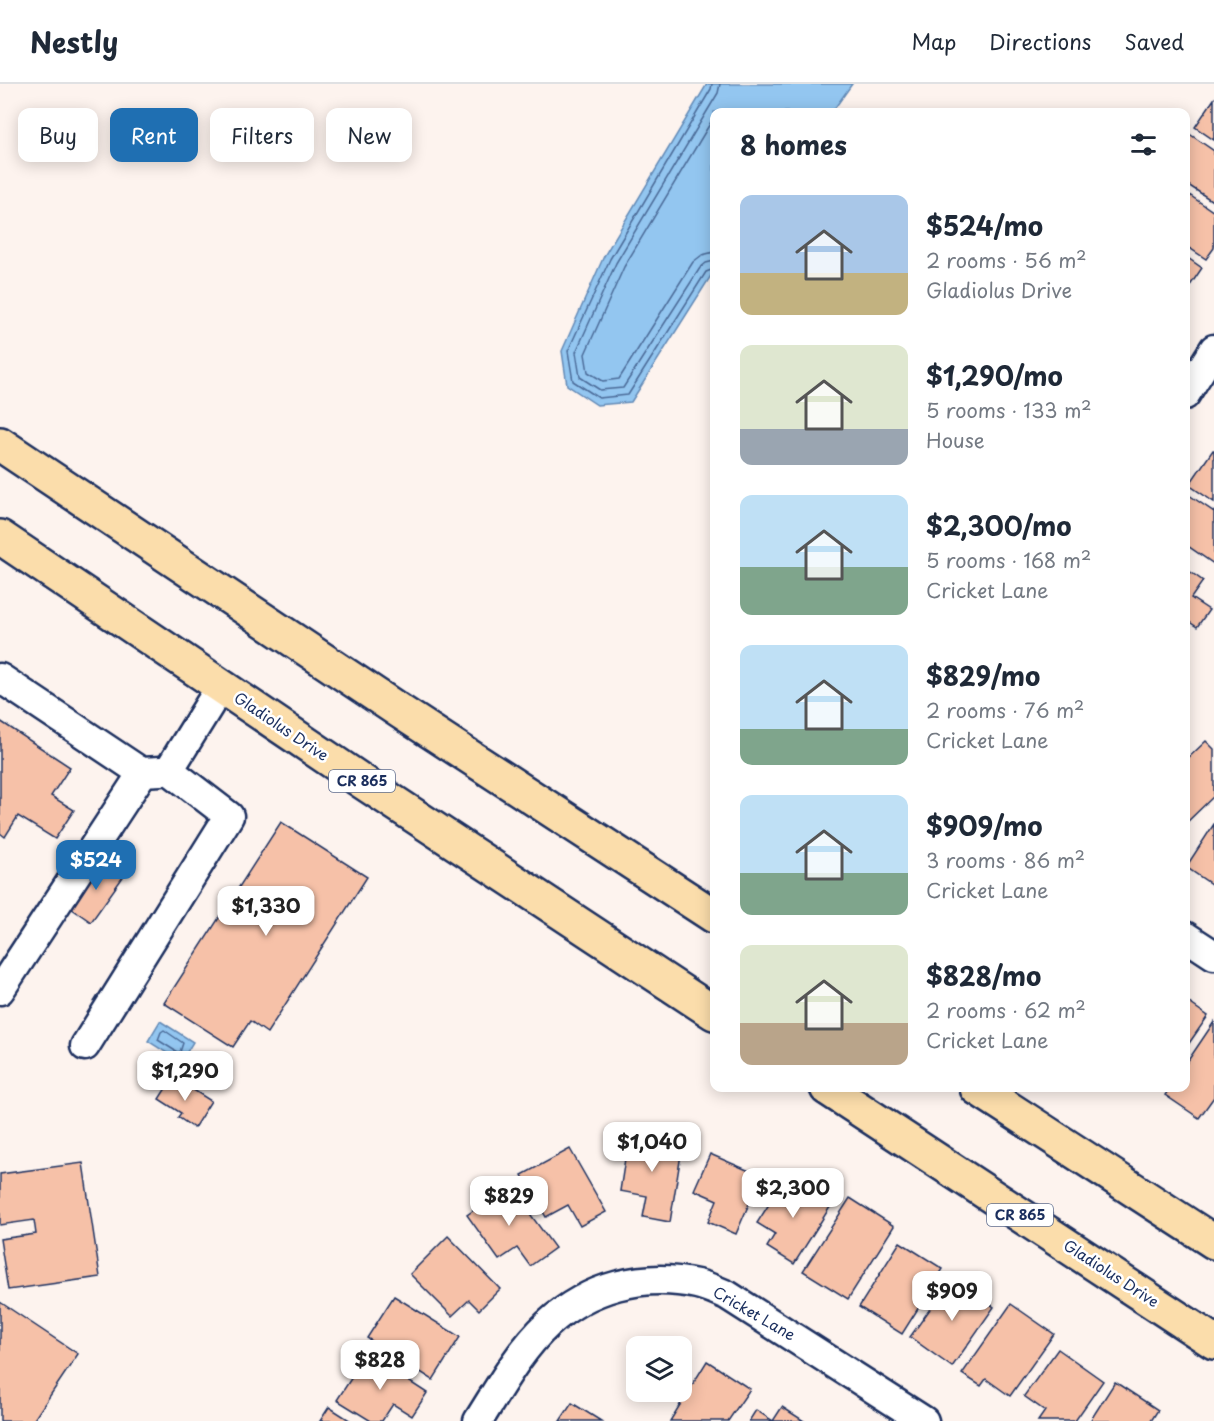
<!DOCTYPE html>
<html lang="en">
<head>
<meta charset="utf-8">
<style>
  body { margin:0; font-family:"Playpen Sans",sans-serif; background:#f6f6f7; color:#1f2937; height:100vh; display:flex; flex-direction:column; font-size:22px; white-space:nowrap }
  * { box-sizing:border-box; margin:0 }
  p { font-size:20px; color:#747a83 }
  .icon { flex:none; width:33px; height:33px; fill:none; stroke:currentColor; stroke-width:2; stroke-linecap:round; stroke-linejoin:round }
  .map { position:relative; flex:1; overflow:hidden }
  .sheet { position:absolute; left:710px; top:24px; width:480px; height:984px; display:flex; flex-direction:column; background:#fff; border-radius:12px; box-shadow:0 3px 15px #0003 }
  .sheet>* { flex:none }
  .top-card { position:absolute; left:18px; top:24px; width:570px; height:54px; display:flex; gap:12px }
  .tools { position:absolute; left:626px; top:1252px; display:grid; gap:12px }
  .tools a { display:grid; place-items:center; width:66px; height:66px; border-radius:12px; background:#fff; box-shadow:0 3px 15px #0003; font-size:30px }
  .price { position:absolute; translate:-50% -51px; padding:0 14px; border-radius:12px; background:#fff; color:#222; font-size:20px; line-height:39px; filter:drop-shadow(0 2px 3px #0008) }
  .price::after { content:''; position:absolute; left:50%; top:36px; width:18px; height:14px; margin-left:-9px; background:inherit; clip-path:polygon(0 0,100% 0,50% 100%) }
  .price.on { background:#1f6fb2; color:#fff }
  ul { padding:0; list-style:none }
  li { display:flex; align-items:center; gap:18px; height:150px; padding:0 30px }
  li span { display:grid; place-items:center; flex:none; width:168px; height:120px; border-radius:12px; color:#555 }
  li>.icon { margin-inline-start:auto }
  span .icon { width:72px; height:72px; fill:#fffc; stroke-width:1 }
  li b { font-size:26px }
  h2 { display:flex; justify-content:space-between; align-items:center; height:72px; padding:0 30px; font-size:26px }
  .tag { padding:0 21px; border-radius:12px; background:#fff; box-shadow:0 3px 15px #0003; font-size:21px; line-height:54px }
  .tag.on { background:#1f6fb2; color:#fff }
  header { display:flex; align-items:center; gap:36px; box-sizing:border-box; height:84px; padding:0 30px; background:#fff; border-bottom:2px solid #e0e1e3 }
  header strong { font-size:28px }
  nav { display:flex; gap:33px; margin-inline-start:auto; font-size:21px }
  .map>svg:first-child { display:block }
  .water { fill:#93c6f0; stroke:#638ab6; stroke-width:1.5 }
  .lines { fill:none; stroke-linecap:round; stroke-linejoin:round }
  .shore { stroke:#4b6b98; stroke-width:1.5 }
  .building { fill:#f6c1a8; stroke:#1b2f5e; stroke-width:1.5 }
  .minor-casing { stroke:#1b2f5e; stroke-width:33 }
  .major-casing { stroke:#1b2f5e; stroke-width:38 }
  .minor { stroke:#fff; stroke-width:28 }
  .major { stroke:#fbddab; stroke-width:33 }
  .labels { text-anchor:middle; stroke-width:5; stroke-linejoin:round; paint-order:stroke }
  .shield { fill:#fff; stroke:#5f6d8e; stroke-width:1.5 }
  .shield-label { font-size:14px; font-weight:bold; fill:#1b2f5e }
  .street-label { font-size:15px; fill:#1b2f5e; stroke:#fff }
</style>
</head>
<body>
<header>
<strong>Nestly</strong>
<nav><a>Map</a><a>Directions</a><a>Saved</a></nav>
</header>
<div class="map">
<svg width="1214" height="1337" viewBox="0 0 1214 1337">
  <rect width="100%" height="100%" fill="#fdf3ee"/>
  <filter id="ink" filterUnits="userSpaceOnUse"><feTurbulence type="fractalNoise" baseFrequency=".0167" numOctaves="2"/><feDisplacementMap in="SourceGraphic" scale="12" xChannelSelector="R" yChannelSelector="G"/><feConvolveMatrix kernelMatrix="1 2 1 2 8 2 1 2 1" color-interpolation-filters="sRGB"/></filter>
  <g filter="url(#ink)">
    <g class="water">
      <path d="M707,0H852L832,28H714V187L631,318L597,321L567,301L562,267L604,172Z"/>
      <path d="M160,937L193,958L181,978L148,957Z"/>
    </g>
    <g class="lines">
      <g class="shore">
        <path d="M712,0L711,5L610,175L568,267L573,297L599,314L628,311L706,188L714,185"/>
        <path d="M714,33L624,183L585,270L588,288L603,297L619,295L693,178L702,171L714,168"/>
        <path d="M714,177L706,179L700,184L623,304L600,306L580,293L576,268L616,179L718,9L720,0"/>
        <path d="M164,946L183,959L180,968H177L158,956L161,948Z"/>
      </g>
    </g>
    <g class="building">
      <path d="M1214,15V56L1195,43Z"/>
      <path d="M1188,49L1214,67V118L1185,99V53Z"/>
      <path d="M1185,108L1214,128V164L1206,175L1185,161Z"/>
      <path d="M1185,172L1202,184L1185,209Z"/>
      <path d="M1213,366H1214V418L1189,401Z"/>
      <path d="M1189,411L1214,428V480L1185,460V417Z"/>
      <path d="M1185,484L1203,497L1191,514L1209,526L1197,543L1185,535Z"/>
      <path d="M0,637L70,683L51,712L74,726L55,755L18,732L5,753L0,749Z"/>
      <path d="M1206,657L1214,665V712L1185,740V677Z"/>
      <path d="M281,738L367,793L267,949L250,937L233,963L164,919Z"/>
      <path d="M1214,740V802L1186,783Z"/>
      <path d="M100,777L123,793L91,838L68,822Z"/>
      <path d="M1185,916L1208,932L1185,965Z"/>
      <path d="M1214,938V1013L1199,1034L1165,1011L1170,1004H1185V981Z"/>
      <path d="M173,993L211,1017L194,1044L178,1033L181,1029L159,1015Z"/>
      <path d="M629,1049L683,1058L670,1138L643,1133L647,1112L620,1107Z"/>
      <path d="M570,1065L606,1128L580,1142L568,1121L546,1133L522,1091Z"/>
      <path d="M710,1070L761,1092L736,1150L708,1138L717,1116L694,1106Z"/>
      <path d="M83,1079L100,1193L8,1206L0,1155L36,1150L34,1136L0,1141V1090Z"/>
      <path d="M787,1092L832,1120L794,1180L767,1163L775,1150L757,1139Z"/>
      <path d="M492,1101L501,1113L512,1105L555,1164L530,1182L517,1164L499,1176L467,1131L484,1119L478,1111Z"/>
      <path d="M850,1114L894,1142L848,1215L803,1187Z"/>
      <path d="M448,1152L500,1205L479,1226L469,1216L452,1232L410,1190Z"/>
      <path d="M900,1158L943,1185L902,1250L859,1223Z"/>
      <path d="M952,1194L994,1223L952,1283L910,1253Z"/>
      <path d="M394,1212L460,1253L433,1296L367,1254Z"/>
      <path d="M0,1218L78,1270L33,1337H0Z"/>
      <path d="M1011,1220L1054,1250L1010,1312L986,1295L981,1302L962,1290Z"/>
      <path d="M1058,1265L1103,1297L1075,1337H1038L1045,1327L1024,1312Z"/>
      <path d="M367,1270L427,1309L412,1332L393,1320L382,1337H371L337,1316Z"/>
      <path d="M707,1277L750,1305L728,1337H670Z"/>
      <path d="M1115,1298L1158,1326L1151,1337H1090Z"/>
      <path d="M572,1319L601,1337H560Z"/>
      <path d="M329,1323L351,1337H320Z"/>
      <path d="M782,1323L804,1337H749L756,1326L773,1337Z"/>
    </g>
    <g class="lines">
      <g class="minor-casing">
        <g id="minor">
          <path d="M1185,311L1214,265"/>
          <path d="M0,594L141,688L161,687"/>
          <path d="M1185,852L1214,871"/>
          <path d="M0,906L143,688"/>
          <path d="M85,962L229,732L169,686L221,602"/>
          <path d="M478,1337C499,1304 519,1267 548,1240C588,1203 643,1188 697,1200C707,1202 717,1207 727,1211L924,1337"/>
        </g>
      </g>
      <g class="major-casing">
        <g id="major">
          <path d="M0,360L401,628L714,832"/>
          <path d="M0,453L363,698L714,929"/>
          <path d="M827,1004L1214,1258"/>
          <path d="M977,1004L1214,1158"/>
        </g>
      </g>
      <use href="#minor" class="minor"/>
      <use href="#major" class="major"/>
    </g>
  </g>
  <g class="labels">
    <g class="shield">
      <rect x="329" y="686" width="66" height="22" rx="4.5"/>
      <rect x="987" y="1120" width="66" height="22" rx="4.5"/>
    </g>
    <g class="shield-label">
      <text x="362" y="702">CR 865</text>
      <text x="1020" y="1136">CR 865</text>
    </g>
    <g class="street-label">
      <text transform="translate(281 643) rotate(34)" y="5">Gladiolus Drive</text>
      <text transform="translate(1111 1190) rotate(33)" y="5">Gladiolus Drive</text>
      <text transform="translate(754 1230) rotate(30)" y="5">Cricket Lane</text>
    </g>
  </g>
</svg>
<div class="tools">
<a><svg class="icon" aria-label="layers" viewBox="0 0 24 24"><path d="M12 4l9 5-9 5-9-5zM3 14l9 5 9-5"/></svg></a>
</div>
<b class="price on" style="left:96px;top:807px">$524</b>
<b class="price" style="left:266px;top:853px">$1,330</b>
<b class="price" style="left:185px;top:1018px">$1,290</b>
<b class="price" style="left:652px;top:1089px">$1,040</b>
<b class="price" style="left:793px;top:1135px">$2,300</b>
<b class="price" style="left:509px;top:1143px">$829</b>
<b class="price" style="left:952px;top:1238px">$909</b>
<b class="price" style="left:380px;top:1307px">$828</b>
<div class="top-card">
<a class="tag">Buy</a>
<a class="tag on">Rent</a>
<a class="tag">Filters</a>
<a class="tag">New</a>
</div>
<section class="sheet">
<h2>8 homes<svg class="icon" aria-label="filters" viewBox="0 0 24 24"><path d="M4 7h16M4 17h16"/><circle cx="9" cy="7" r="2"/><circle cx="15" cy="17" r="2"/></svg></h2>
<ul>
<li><span style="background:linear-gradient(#a9c7e8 65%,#c2b280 0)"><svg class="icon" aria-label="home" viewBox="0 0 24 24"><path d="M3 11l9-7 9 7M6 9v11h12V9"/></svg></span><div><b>$524/mo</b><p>2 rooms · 56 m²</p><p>Gladiolus Drive</p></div></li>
<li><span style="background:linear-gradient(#dfe7d0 70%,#9aa5b1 0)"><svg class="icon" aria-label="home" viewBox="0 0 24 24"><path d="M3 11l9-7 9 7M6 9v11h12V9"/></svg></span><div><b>$1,290/mo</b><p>5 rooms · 133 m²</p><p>House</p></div></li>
<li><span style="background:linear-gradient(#bfe0f5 60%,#7fa58c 0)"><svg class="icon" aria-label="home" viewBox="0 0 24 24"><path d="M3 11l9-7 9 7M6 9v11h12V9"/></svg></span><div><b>$2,300/mo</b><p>5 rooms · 168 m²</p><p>Cricket Lane</p></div></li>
<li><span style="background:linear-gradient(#bfe0f5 70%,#7fa58c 0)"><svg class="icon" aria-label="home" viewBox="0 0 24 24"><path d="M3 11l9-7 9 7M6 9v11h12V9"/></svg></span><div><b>$829/mo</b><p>2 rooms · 76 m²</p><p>Cricket Lane</p></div></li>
<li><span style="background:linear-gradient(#bfe0f5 65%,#7fa58c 0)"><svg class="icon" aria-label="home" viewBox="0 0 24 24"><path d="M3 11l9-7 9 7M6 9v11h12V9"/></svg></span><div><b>$909/mo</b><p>3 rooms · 86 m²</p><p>Cricket Lane</p></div></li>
<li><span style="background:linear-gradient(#dfe7d0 65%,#b9a48a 0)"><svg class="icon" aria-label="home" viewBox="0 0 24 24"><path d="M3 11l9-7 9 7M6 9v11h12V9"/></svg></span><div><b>$828/mo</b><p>2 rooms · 62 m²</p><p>Cricket Lane</p></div></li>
</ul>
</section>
</div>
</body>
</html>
